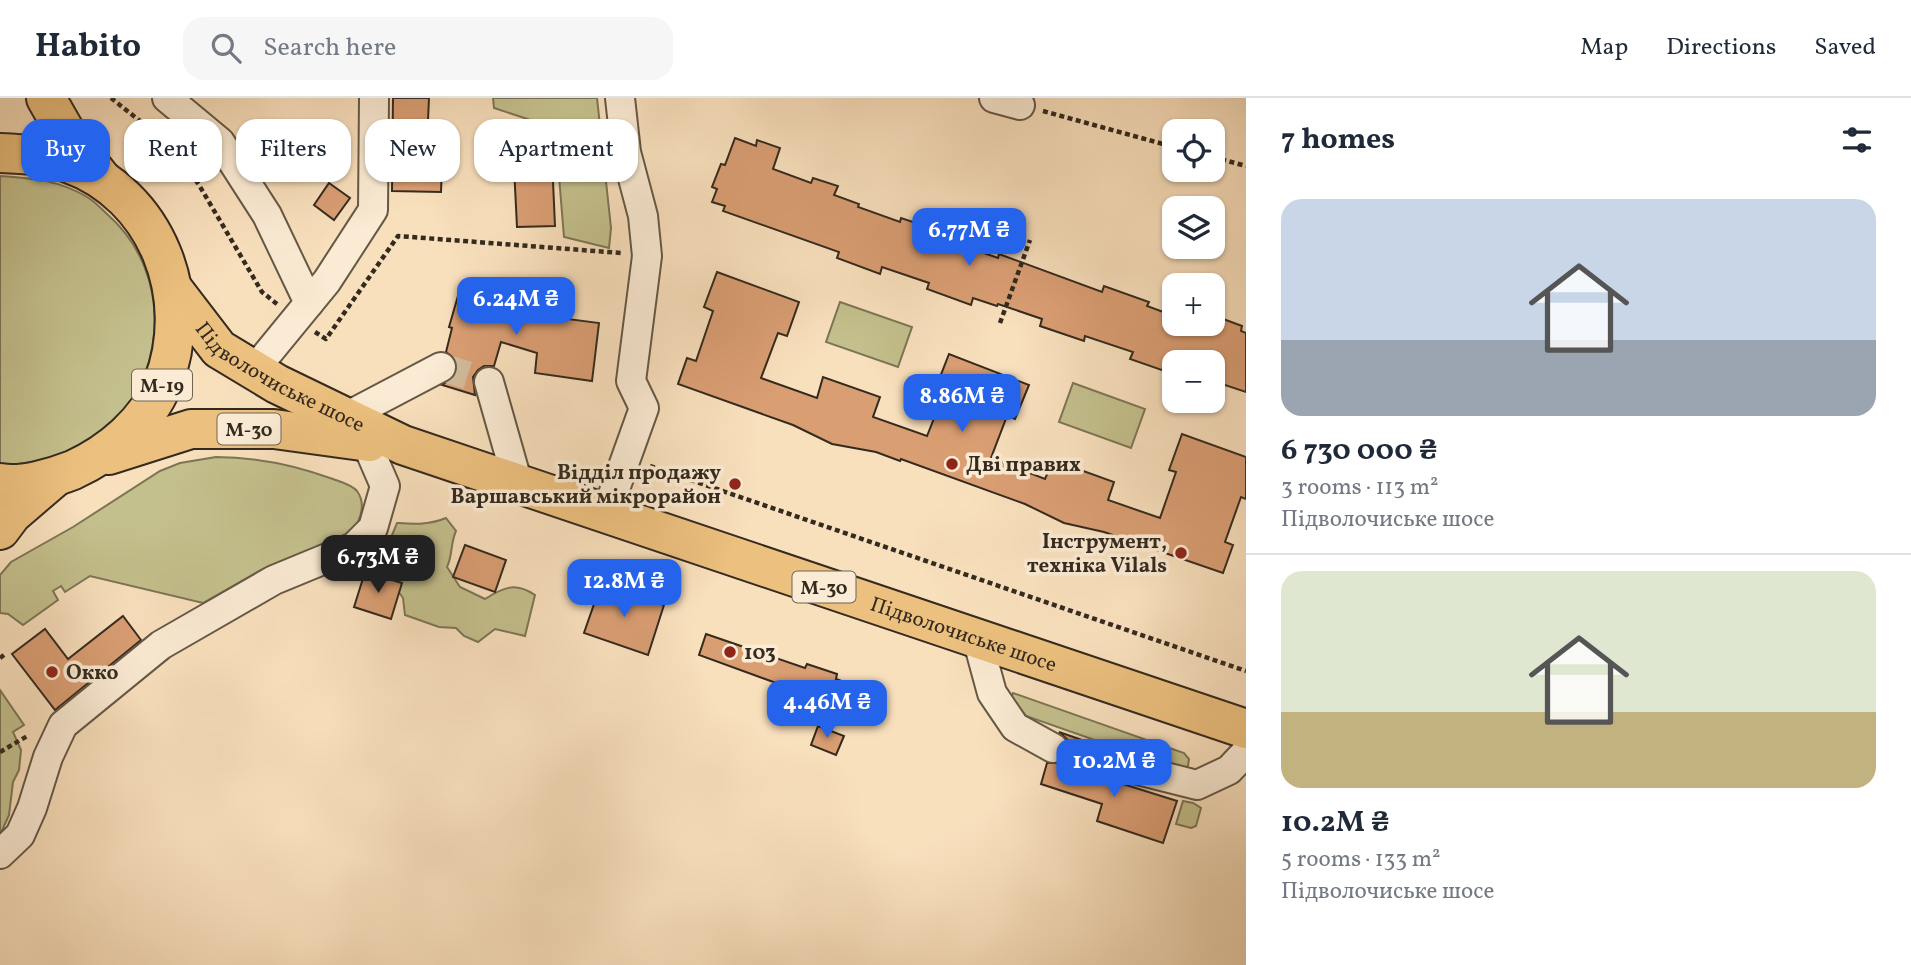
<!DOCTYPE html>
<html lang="en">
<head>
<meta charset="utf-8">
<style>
  body { margin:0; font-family:Vollkorn,serif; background:#f6f6f7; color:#1f2937; height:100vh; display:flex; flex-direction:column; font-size:26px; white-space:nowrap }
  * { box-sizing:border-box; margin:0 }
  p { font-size:23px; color:#747a83 }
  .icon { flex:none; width:38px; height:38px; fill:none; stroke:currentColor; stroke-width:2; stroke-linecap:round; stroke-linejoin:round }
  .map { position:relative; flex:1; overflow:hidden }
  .side { display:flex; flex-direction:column; background:#fff; width:665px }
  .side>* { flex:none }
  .banner { position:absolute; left:21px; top:21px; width:665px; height:63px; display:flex; gap:14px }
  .buttons { position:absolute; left:1162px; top:21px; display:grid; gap:14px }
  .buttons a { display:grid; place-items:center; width:63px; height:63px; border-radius:14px; background:#fff; box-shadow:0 2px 5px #0004; font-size:35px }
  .price { position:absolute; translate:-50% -60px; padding:0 16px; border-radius:14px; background:#2563eb; color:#fff; font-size:23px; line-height:46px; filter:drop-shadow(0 2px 4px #0008) }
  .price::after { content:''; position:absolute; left:50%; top:42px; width:21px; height:16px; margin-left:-10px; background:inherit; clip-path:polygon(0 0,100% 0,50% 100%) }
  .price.current { background:#222; color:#fff }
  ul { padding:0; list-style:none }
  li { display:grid; align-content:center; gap:14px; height:371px; padding:0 35px }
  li+li { border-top:2px solid #e0e1e3 }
  li span { display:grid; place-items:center; height:217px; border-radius:21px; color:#555 }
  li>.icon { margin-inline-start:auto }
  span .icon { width:126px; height:126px; fill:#fffc; stroke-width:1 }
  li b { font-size:30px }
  h2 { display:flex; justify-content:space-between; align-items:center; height:84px; padding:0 35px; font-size:30px }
  .chip { padding:0 24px; border-radius:21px; background:#fff; box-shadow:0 2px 5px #0004; font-size:24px; line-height:63px }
  .chip.current { background:#2563eb; color:#fff }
  header { display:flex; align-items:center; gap:42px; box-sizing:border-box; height:98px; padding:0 35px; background:#fff; border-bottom:2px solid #e0e1e3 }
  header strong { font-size:33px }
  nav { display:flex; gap:38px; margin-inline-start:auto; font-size:24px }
  .search { width:490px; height:63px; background:#f6f6f7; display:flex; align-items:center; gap:18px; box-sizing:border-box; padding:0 24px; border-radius:21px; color:#747a83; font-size:26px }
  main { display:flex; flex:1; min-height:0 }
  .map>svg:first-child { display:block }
  .green { fill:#c4c08d; stroke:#7c7556; stroke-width:2 }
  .building { fill:#da9e73; stroke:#342a1f; stroke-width:2 }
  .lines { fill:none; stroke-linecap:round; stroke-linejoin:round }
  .minor-tunnel { stroke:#d2bc9d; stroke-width:28; stroke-dasharray:28 14; stroke-linecap:butt }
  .minor-casing { stroke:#655846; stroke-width:32 }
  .highway-casing { stroke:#342a1f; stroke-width:42 }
  .path { stroke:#342a1f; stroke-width:4.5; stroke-dasharray:5 3.5; stroke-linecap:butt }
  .minor { stroke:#fbebd4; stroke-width:28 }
  .highway { stroke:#ecc07e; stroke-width:38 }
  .poi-dot { fill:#8f2418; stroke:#fbebd4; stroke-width:2.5 }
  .labels { text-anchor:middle; stroke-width:7; stroke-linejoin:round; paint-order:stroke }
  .shield { fill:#fbebd4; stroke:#706455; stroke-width:2 }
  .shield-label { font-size:19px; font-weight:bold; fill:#342a1f }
  .street-label { font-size:21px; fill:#342a1f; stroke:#fbebd4 }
  .poi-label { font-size:21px; font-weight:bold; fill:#342a1f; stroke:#fbebd4; text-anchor:start }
</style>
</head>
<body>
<header>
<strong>Habito</strong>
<div class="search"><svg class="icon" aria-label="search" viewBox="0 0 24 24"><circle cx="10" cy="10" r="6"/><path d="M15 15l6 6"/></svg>Search here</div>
<nav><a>Map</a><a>Directions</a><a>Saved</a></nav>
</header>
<main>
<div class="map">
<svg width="1246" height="867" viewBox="0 0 1246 867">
  <rect width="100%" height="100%" fill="#f9e0bd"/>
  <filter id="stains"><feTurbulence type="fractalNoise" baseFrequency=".00286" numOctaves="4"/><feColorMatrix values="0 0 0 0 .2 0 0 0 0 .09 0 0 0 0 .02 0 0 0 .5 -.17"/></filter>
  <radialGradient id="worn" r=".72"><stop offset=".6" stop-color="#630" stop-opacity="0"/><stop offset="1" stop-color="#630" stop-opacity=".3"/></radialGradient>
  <g class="green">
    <path d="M493,0H597L611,130L609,150L564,139L555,30L494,10Z"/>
    <path d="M0,78C31,80 59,82 87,99C94,103 101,110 107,116C176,176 169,290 93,342C66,361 34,364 2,368L0,367Z"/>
    <path d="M840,204L912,229L898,269L826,244Z"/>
    <path d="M1073,285L1145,311L1131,350L1059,324Z"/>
    <path d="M216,359C257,359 295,367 333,381C341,384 352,387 357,393C368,408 358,426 350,438L263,471L203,505L90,478L65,494L61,488L53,493L58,502L23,527L8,516L0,515V477L11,464L73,429L160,373L180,365Z"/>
    <path d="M446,420L456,433C450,446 453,457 447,469L460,489L485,501C504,489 515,484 535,497L525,538L495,531L478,544L464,538L456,530L439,529L405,517L403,500L377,463L388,447L397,425C415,426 429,427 446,420Z"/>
    <path d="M0,592L24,627L13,634L21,652L19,672L13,684L9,717L0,737Z"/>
    <path d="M1013,595L1184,655L1189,661L1188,668L1183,671L1166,667L1026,618L1011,601Z"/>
    <path d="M1183,703L1193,705L1201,710L1196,728L1191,730L1176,726Z"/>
  </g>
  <g class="building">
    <path d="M393,0H429L426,67H442L441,94L392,93Z"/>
    <path d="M551,39L555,128L517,129L514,69H506L505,41Z"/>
    <path d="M735,40L756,48L757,42L780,50L773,71L811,85L813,80L838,88L834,97L859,106L858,109L900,124L901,120L946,135L944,141L998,160L999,156L1102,194L1104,188L1149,204L1147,208L1174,218V226H1216L1218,219L1242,228L1241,233L1246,235V294L1213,283V264H1174L1173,276L1130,261L1133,254L1085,238L1084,243L1040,228L1042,221L998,206L997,208L973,200L971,207L927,191L929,185L882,169L880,176L837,160L839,154L723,113L725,108L712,104L717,91L712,89L721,66L725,67Z"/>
    <path d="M329,85L350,100L334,122L314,107Z"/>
    <path d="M717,174L799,204L787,238L778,235L761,280L817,300L823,279L880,299L873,319L927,338L944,295L935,292L949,256L1029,287L1015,321L1007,318L991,360L1045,381L1053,362L1114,384L1108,402L1160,420L1176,374L1169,372L1182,336L1246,359V401L1241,399L1225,444L1233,447L1223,475L1104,434L1064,425L1025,406L901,361L900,363L876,354L832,346L793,327L678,286L687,260L696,263L713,213L704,209Z"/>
    <path d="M462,184L540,207L537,217L599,225L592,283L535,275L537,255L501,244L494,268H484L478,272L473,279L475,297L442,287L455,278L458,270L455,261L446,254L452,230L449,229Z"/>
    <path d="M465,447L506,462L495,494L453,479Z"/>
    <path d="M365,474L402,485L391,521L354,509Z"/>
    <path d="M601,486L664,507L648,557L584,535Z"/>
    <path d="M123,518L141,542L55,612L12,556L45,531L68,561Z"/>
    <path d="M706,536L805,570L807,566L837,576L836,581L853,587L852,590H832L823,616L793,604L798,590H790L699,557Z"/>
    <path d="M818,628L844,638L836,657L811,647Z"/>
    <path d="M1059,634L1085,643L1075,647L1070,654V664L1075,671L1177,703L1163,745L1097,723L1102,706L1041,686L1047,665H1061L1068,657L1070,650L1068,642Z"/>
  </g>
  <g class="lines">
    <path class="minor-tunnel" d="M441,269L489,284"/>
    <g class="minor-casing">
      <g id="minor">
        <path d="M167,0L220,44L267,117L309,205"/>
        <path d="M994,0L1020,7"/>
        <path d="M254,272L327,183L373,112L374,0"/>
        <path d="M489,284L518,386"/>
        <path d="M344,320L441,269"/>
        <path d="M606,416L644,310L631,283L647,158L643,118L626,54L620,0"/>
        <path d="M977,540L992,595L1015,629L1053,650"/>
        <path d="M1086,659L1197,687L1229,672L1246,654"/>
        <path d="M0,756L20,737L32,710L48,659L63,627L161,547L274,482L354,449L373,430L385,388L366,344"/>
      </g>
    </g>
    <g class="highway-casing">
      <g id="highway">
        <path d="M46,0L70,42L100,79"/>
        <path d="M0,55C23,56 46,57 68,65C158,97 196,200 163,285C147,325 110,355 73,372C53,380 21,389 0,385"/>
        <path id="s1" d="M173,191L219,251L277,286L403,347L1246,631"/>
        <path d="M109,357L191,331H274L369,344"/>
        <path d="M0,432L12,416L54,380"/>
      </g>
    </g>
    <g class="path">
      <path d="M111,0L174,50L199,87L262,194L277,206"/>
      <path d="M1043,13L1174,49"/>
      <path d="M1213,59L1246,68"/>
      <path d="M1000,225L1030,142"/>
      <path d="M315,234L326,241L398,138L621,155"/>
      <path d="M650,368L1246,573"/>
      <path d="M0,560L4,557"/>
      <path d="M0,654L29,637"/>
    </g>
    <use href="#minor" class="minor"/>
    <use href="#highway" class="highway"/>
  </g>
  <g class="poi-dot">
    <circle cx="952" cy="366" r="7"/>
    <circle cx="735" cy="386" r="7"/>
    <circle cx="1181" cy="455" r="7"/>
    <circle cx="730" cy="554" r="7"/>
    <circle cx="52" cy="574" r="7"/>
  </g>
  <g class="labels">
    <g class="shield">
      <rect x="132" y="271.5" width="60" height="31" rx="5"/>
      <rect x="217.5" y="315.5" width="63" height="31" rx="5"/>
      <rect x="792.5" y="473.5" width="63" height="31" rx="5"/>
    </g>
    <g class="shield-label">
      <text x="162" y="294">М-19</text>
      <text x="249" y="338">М-30</text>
      <text x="824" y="496">М-30</text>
    </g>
    <g class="street-label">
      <text dy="7" stroke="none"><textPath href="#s1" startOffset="142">Підволочиське шосе</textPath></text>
      <text dy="7" stroke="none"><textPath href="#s1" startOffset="875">Підволочиське шосе</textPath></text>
    </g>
    <g class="poi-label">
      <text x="966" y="373">Дві правих</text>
      <text x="721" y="381" text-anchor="end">Відділ продажу<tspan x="721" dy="24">Варшавський мікрорайон</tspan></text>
      <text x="1167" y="450" text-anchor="end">Інструмент,<tspan x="1167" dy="24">техніка Vilals</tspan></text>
      <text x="744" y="561">103</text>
      <text x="66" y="581">Окко</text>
    </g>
  </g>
  <rect width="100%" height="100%" filter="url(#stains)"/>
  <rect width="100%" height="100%" fill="url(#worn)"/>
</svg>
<div class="buttons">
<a><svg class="icon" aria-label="locate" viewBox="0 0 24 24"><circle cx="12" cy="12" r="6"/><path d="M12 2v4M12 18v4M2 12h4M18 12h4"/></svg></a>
<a><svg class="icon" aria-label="layers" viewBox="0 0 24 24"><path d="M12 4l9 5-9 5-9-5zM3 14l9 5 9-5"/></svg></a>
<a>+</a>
<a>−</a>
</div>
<b class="price" style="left:969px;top:170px">6.77M ₴</b>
<b class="price" style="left:516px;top:239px">6.24M ₴</b>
<b class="price" style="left:962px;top:336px">8.86M ₴</b>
<b class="price current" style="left:378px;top:497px">6.73M ₴</b>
<b class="price" style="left:624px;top:521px">12.8M ₴</b>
<b class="price" style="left:827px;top:642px">4.46M ₴</b>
<b class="price" style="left:1114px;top:701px">10.2M ₴</b>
<div class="banner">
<a class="chip current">Buy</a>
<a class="chip">Rent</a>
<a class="chip">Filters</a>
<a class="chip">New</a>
<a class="chip">Apartment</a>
</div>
</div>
<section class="side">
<h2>7 homes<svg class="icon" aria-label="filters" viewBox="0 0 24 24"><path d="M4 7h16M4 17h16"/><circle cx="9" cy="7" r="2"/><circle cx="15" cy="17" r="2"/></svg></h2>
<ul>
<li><span style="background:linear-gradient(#c9d6e8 65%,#9aa5b1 0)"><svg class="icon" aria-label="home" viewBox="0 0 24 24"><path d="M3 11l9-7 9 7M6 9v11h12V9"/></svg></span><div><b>6 730 000 ₴</b><p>3 rooms · 113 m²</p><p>Підволочиське шосе</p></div></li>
<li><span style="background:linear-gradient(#dfe7d0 65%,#c2b280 0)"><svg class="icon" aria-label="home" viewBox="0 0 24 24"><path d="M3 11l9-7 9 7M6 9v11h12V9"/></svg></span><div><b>10.2M ₴</b><p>5 rooms · 133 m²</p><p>Підволочиське шосе</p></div></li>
</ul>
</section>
</main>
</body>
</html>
